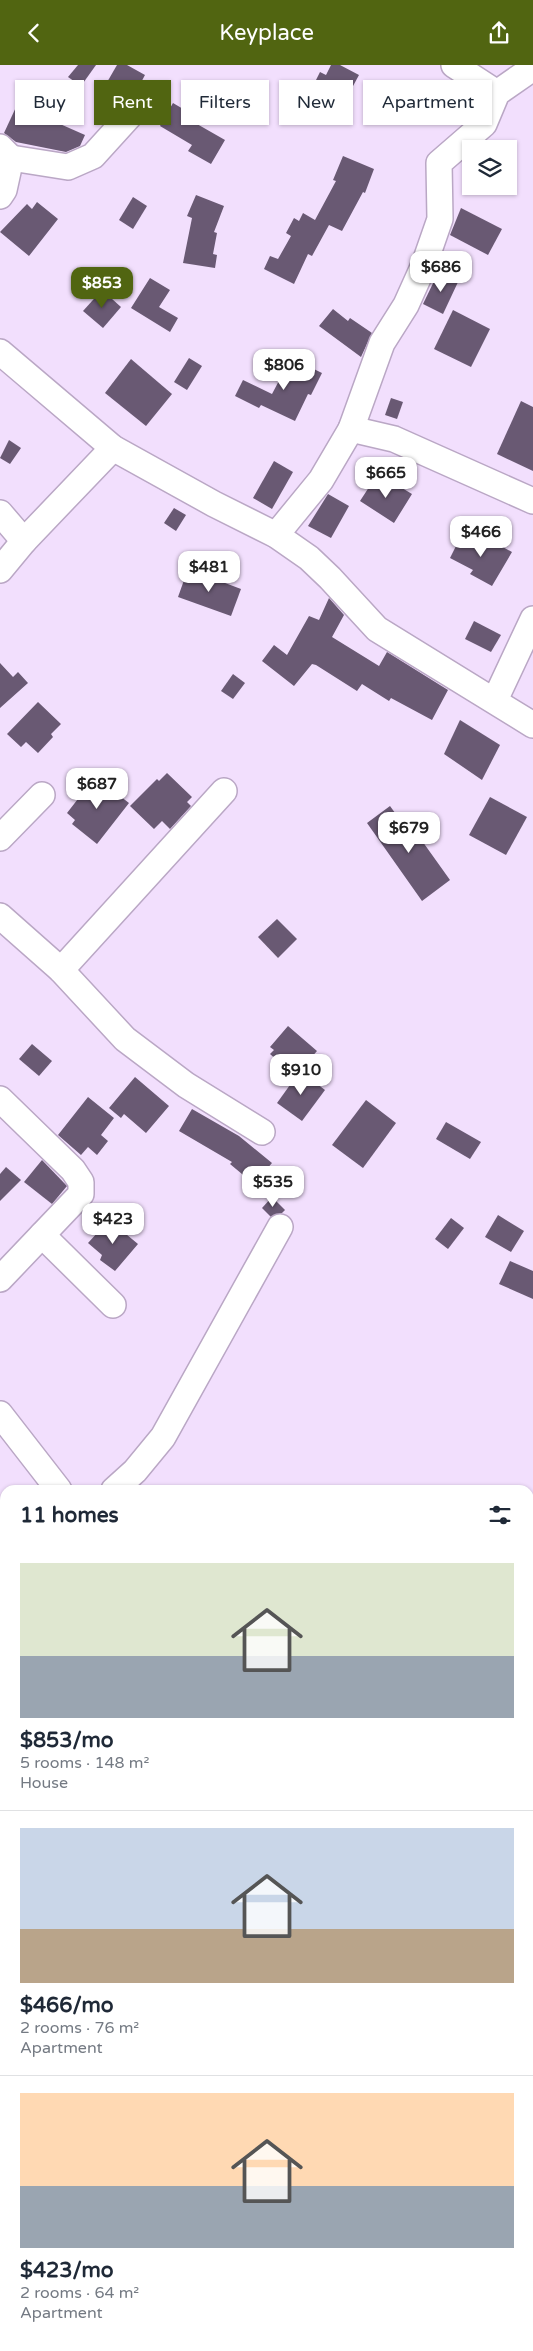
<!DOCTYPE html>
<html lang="en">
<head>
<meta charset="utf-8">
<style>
  body { margin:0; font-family:"Varela Round",sans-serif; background:#f2f2f3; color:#1f2937; height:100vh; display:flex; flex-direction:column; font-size:19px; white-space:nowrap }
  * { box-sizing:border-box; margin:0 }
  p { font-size:16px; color:#747a83 }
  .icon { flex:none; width:28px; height:28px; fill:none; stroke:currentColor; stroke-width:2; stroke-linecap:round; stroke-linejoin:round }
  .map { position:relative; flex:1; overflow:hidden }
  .drawer { position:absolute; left:0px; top:1420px; width:534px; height:866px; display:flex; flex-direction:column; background:#fff; border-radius:15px 15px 0 0; box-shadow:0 1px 4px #0004 }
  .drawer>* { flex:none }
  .banner { position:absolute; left:15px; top:15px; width:504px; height:45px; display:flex; gap:10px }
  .buttons { position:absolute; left:462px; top:75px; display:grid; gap:10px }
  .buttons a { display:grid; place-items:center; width:55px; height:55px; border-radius:0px; background:#fff; box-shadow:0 1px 4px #0004; font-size:25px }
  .price { position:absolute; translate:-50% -42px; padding:0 11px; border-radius:10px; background:#fff; color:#222; font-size:16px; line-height:32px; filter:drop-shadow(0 1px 2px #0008) }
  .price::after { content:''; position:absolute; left:50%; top:30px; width:15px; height:11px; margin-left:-8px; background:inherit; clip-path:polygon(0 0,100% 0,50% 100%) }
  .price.on { background:#516511; color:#fff }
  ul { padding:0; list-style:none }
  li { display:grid; align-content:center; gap:10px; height:265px; padding:0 20px }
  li+li { border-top:1px solid #e0e1e3 }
  li span { display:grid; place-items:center; height:155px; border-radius:0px; color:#555 }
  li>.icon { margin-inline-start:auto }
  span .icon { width:90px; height:90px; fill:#fffc; stroke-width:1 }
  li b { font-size:21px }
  h2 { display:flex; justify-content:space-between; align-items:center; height:60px; padding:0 20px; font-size:21px }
  .pill { padding:0 18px; border-radius:0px; background:#fff; box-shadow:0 1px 4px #0004; font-size:18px; line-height:45px }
  .pill.on { background:#516511; color:#fff }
  header { display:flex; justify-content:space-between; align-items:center; height:65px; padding:0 20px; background:#516511; color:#fff; font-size:22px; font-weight:600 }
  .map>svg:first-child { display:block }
  .building { fill:#695973 }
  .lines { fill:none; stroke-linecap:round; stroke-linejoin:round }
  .minor-casing { stroke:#baa7c5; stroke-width:28 }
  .minor { stroke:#fff; stroke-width:25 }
</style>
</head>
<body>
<header><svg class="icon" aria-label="back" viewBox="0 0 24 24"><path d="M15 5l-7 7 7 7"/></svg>Keyplace<svg class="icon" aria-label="share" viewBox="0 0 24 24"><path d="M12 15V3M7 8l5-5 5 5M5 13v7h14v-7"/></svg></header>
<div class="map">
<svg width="533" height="2286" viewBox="0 0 533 2286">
  <rect width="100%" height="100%" fill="#f2dffd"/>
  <g class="building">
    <path d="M78,0H96L81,21L68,12Z"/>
    <path d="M117,0H127L145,10L138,23L128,32L106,19Z"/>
    <path d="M331,0H340L359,10L340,45L309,29L320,7L326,10Z"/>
    <path d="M173,38L200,54L197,59L225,75L211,99L188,86L192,80L160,61Z"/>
    <path d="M17,40L85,70L80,81L66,87L16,77L4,68Z"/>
    <path d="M343,91L374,104L365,128L363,127L342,166L329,160L312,191L308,189L294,219L264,204L270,191L278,194L291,171L286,168L294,153L299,156L303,148L315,155L336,116L333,115Z"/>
    <path d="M196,130L224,141L214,167L217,168L213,189L217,190L215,203L183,198L192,153L187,151Z"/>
    <path d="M133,132L147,141L133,164L119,155Z"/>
    <path d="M37,137L58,154L29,191L0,167L27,139L32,144Z"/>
    <path d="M461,143L502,164L488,190L450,170Z"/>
    <path d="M438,208L458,217L443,249L423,239Z"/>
    <path d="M150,213L170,225L159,242L178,253L170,267L131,243Z"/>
    <path d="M102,225L121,242L103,263L83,246Z"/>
    <path d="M333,244L348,256L350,253L372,268L361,292L319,261Z"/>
    <path d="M453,245L490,264L471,302L434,284Z"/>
    <path d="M189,293L202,301L187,325L174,317Z"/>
    <path d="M291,293L322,308L311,330L308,329L295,356L261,340L259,343L235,331L243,315L272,329Z"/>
    <path d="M131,294L172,329L146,361L105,328Z"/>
    <path d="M391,333L403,337L397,354L385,350Z"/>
    <path d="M521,336L533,342V406L497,389Z"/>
    <path d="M9,375L21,383L10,399L0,393Z"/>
    <path d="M274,396L293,407L272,444L253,433Z"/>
    <path d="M375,413L384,419L387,414L412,429L394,458L360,436Z"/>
    <path d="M328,429L349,441L331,473L308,461Z"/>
    <path d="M174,443L186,450L176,466L164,458Z"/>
    <path d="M462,469L486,482L490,475L512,487L492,521L470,509L473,505L450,493Z"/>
    <path d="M188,504L241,524L231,551L178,532Z"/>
    <path d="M329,533L344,550L332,572L379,601L387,587L448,625L432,655L391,633L389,636L362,619L357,626L316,600L312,599L294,621L262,596L274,580L287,590L309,551L319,555Z"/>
    <path d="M474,556L501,570L491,587L465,574Z"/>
    <path d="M0,598L13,612L18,607L28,618L0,643Z"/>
    <path d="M233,609L245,618L233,634L221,626Z"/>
    <path d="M38,637L61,659L51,669L53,672L38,688L26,677L21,682L7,669Z"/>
    <path d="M460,655L500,680L482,715L444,689Z"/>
    <path d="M167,708L192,732L187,737L191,741L170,764L162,756L154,764L130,741L157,714L159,716Z"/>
    <path d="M95,712L129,738L97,779L72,759L75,755L67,748Z"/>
    <path d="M490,732L527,752L506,790L469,770Z"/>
    <path d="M390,741L406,763L410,759L450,815L422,836L367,758Z"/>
    <path d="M277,854L297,874L278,893L258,872Z"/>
    <path d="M288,961L317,986L295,1011L270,989L274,985L270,982Z"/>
    <path d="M32,979L52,996L39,1011L19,994Z"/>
    <path d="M300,1006L325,1025L302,1056L277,1038Z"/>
    <path d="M135,1012L169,1041L146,1068L124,1049L121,1053L109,1043Z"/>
    <path d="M88,1032L114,1053L101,1070L108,1076L97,1090L88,1082L81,1090L58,1070Z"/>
    <path d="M366,1035L396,1058L363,1103L332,1080Z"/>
    <path d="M192,1044L239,1071L272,1098L254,1119L230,1099L232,1097L179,1066Z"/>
    <path d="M446,1057L481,1077L470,1094L436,1074Z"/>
    <path d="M42,1095L67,1121L52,1139L24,1117Z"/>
    <path d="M6,1102L21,1115L0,1136V1109Z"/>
    <path d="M272,1132L285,1145L282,1148L271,1152L262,1143Z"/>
    <path d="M498,1150L524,1166L511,1187L485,1172Z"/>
    <path d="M451,1153L464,1163L448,1184L435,1174Z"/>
    <path d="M109,1155L138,1179L115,1206L100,1195L102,1190L88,1178Z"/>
    <path d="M510,1196L533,1206V1234L499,1219Z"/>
  </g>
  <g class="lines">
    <g class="minor-casing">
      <g id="minor">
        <path d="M454,0L497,28"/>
        <path d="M0,82L11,93L4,125L0,131"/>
        <path d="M11,93L68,102L93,91L143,36"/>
        <path d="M0,287L113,383L214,439L276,470L309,493L330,513L377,564L533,660"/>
        <path d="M351,364L394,374L533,436"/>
        <path d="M0,448L24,476"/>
        <path d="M276,470L321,415L351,364L382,278L406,240L424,200L440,154L439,98L484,59L497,28L530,5L533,0"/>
        <path d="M0,505L24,476L113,383"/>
        <path d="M495,635L533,554"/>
        <path d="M0,773L42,730"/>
        <path d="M0,851L61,905L125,974L186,1020L262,1067"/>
        <path d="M61,905L224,726"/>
        <path d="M0,1034L73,1105L81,1117V1129L0,1214"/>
        <path d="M42,1170L113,1240"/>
        <path d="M0,1349L59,1425"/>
        <path d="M114,1425L135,1406L163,1372L280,1162"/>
        <path d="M0,1505L5,1501"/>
        <path d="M0,1605L5,1610"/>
        <path d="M529,2151L533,2153"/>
        <path d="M0,2185L5,2183"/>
        <path d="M529,2225L533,2221"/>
        <path d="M158,2281L163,2286"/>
        <path d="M472,2286L474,2281"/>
      </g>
    </g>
    <use href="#minor" class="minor"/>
  </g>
</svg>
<div class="buttons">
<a><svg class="icon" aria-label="layers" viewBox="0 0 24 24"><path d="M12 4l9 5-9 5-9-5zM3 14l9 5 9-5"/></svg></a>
</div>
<b class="price" style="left:441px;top:228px">$686</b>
<b class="price on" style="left:102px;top:244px">$853</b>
<b class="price" style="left:284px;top:326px">$806</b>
<b class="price" style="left:386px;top:434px">$665</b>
<b class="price" style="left:481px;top:493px">$466</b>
<b class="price" style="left:209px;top:528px">$481</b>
<b class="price" style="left:97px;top:745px">$687</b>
<b class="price" style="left:409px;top:789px">$679</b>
<b class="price" style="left:301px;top:1031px">$910</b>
<b class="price" style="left:273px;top:1143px">$535</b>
<b class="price" style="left:113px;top:1180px">$423</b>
<div class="banner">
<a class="pill">Buy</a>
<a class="pill on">Rent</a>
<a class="pill">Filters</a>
<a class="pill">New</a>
<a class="pill">Apartment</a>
</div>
<section class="drawer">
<h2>11 homes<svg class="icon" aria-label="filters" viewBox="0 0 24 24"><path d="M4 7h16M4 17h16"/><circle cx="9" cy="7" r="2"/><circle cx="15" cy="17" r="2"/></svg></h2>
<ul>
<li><span style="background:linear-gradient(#dfe7d0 60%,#9aa5b1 0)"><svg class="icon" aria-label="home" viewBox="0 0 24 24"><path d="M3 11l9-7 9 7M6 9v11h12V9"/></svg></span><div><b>$853/mo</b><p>5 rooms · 148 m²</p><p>House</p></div></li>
<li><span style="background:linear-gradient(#c9d6e8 65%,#b9a48a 0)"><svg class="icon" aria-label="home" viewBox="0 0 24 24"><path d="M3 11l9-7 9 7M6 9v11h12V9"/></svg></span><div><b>$466/mo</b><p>2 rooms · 76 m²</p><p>Apartment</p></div></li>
<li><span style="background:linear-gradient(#ffd9b3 60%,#9aa5b1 0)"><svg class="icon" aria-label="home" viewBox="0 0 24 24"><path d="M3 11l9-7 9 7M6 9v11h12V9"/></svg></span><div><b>$423/mo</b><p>2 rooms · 64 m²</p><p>Apartment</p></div></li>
</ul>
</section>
</div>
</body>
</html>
